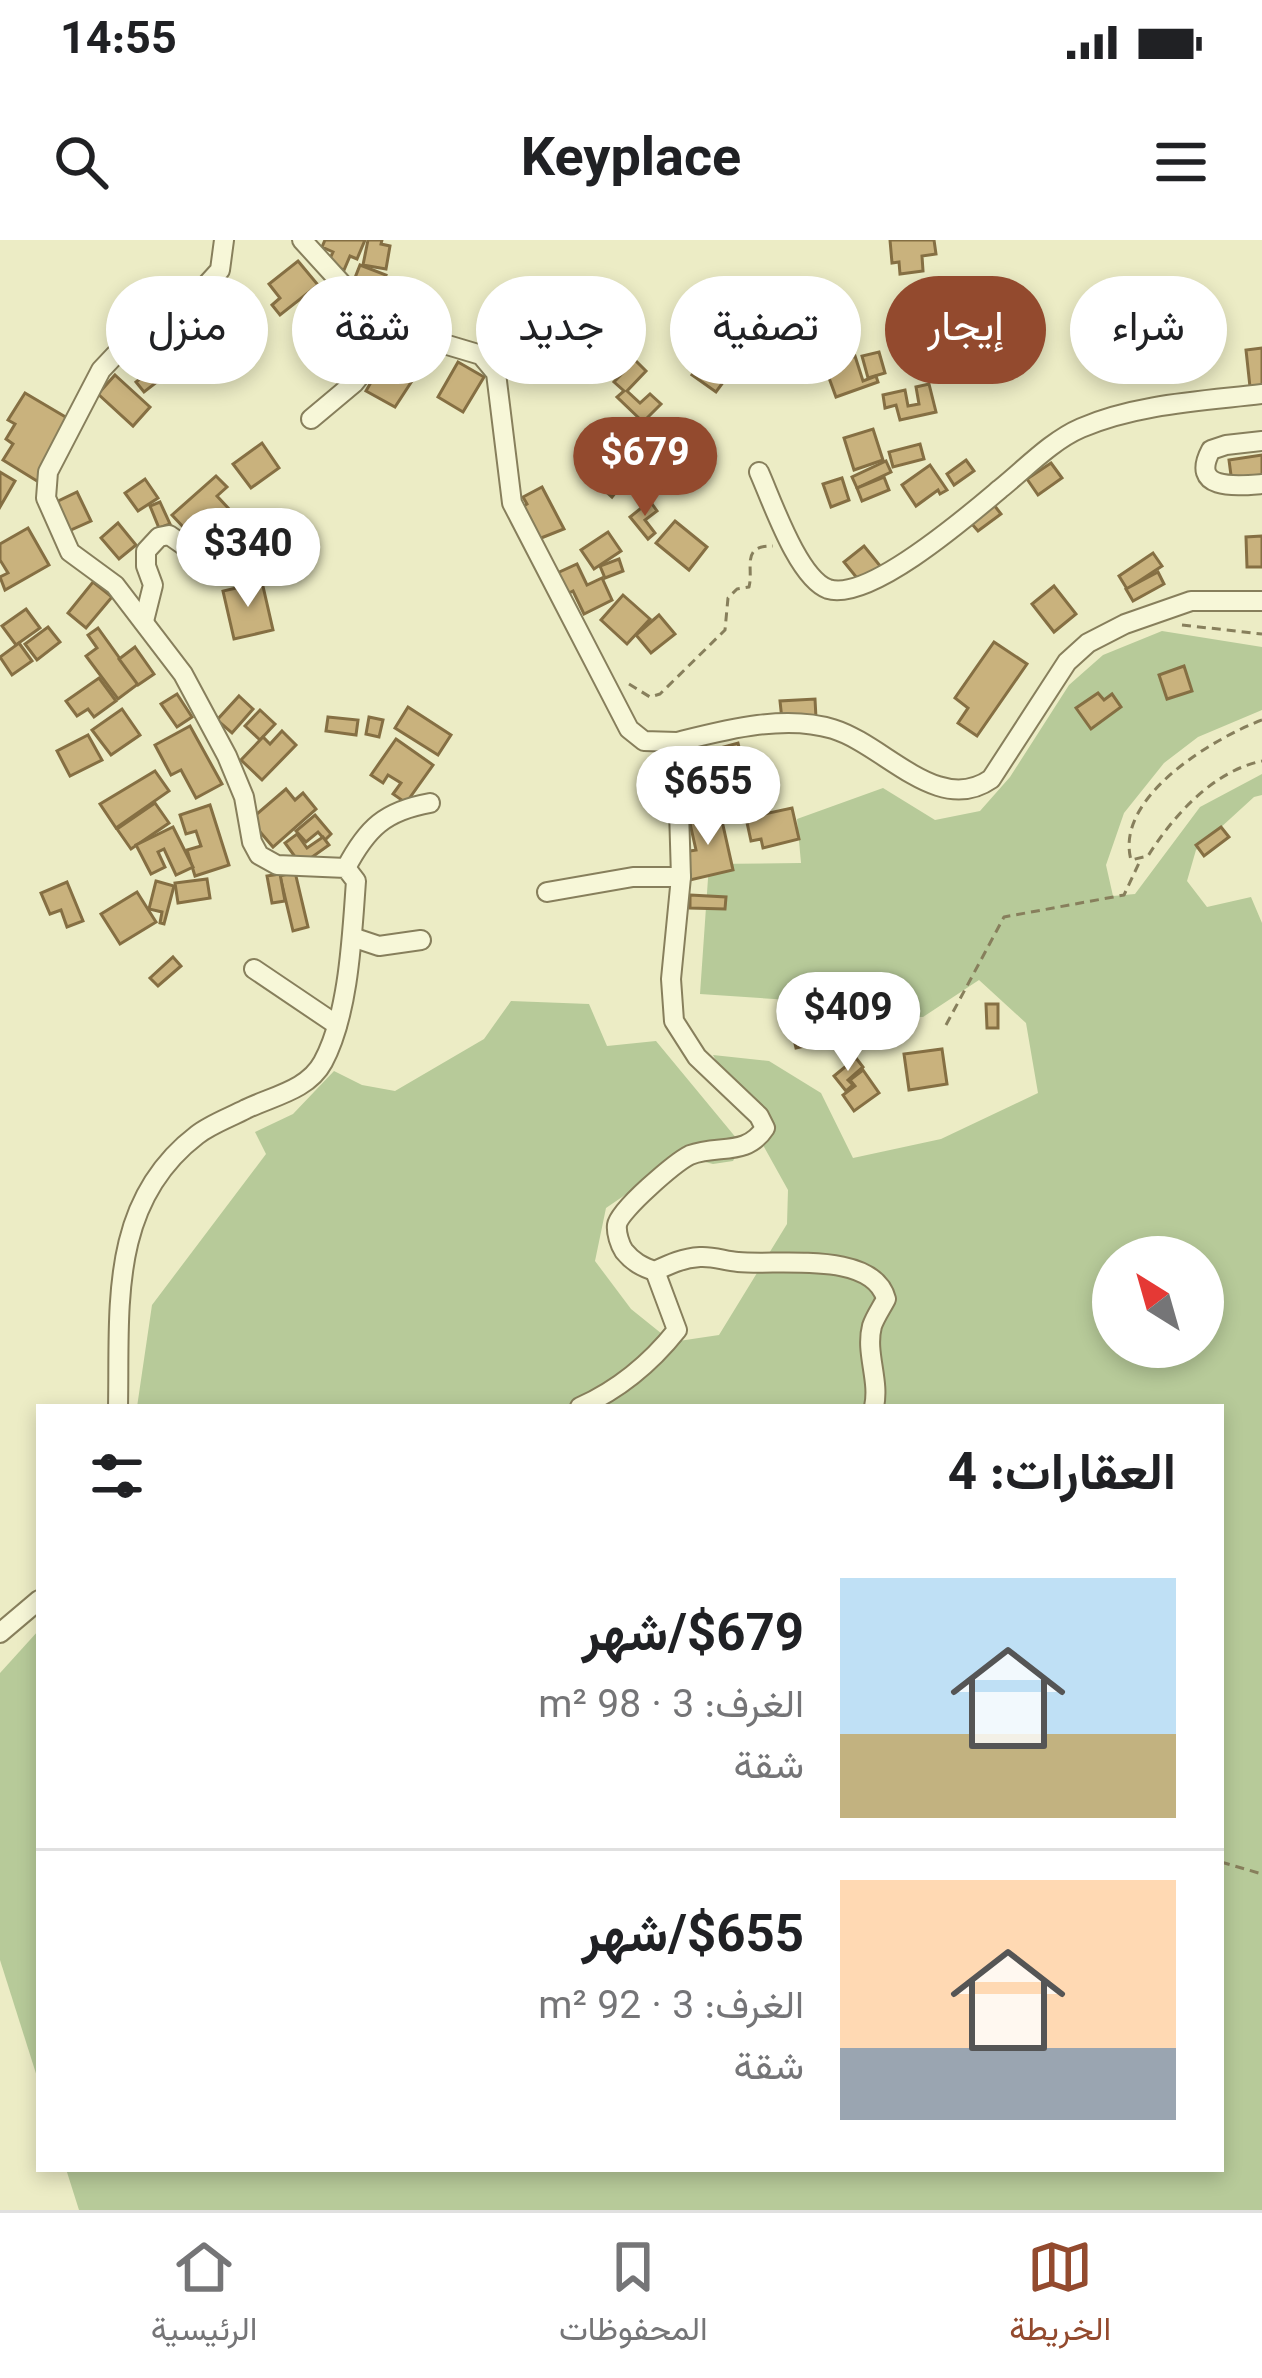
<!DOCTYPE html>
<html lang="ar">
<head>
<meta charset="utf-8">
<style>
  body { margin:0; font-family:Georgia,Vazirmatn,serif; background:#f6f6f6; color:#202124; direction:rtl; height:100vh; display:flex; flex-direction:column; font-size:45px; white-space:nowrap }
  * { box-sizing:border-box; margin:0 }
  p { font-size:39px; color:#757577 }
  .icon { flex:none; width:66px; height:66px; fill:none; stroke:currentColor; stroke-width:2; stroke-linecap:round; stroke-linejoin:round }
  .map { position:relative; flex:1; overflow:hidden; direction:ltr }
  .panel { position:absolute; left:36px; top:1164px; width:1188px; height:768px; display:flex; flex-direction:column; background:#fff; border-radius:0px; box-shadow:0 6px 18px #0003; direction:rtl }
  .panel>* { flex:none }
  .hud { position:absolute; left:36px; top:36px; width:1191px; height:108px; direction:rtl; display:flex; gap:24px }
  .needle { width:78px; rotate:323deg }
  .fabs { position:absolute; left:1092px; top:996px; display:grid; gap:24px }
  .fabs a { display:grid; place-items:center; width:132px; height:132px; border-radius:50%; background:#fff; box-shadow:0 6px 18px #0003; font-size:60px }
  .price { position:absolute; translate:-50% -102px; padding:0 27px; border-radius:42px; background:#fff; color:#222; font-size:39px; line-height:78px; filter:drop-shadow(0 3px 6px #0008) }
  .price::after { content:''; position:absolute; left:50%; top:72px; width:36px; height:27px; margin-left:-18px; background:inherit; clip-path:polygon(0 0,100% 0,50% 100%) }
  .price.active { background:#934a2e; color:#fff }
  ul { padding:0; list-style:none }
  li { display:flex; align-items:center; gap:36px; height:300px; padding:0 48px }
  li+li { border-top:3px solid #e0e0e0 }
  li span { display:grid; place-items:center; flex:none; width:336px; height:240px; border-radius:0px; color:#555 }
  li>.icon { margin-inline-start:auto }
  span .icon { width:144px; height:144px; fill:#fffc; stroke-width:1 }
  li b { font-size:51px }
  h2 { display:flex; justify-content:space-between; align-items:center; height:144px; padding:0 48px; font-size:51px }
  .tag { padding:0 42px; border-radius:54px; background:#fff; box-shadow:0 6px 18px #0003; font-size:42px; line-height:108px }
  .tag.active { background:#934a2e; color:#fff }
  .status { display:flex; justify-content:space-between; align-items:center; height:84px; padding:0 60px; background:#fff; direction:ltr }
  .status svg { height:33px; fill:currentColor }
  header { display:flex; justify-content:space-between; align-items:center; height:156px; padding:0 48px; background:#fff; font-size:54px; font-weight:700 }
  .tabs { display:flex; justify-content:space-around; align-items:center; height:168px; border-top:3px solid #e0e0e0; background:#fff; font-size:33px; color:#757577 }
  .tabs a { display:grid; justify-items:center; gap:6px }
  .tabs .active { color:#934a2e }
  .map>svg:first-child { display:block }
  .green { fill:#b7ca99; fill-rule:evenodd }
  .building { fill:#c9b27d; stroke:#856f43; stroke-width:3 }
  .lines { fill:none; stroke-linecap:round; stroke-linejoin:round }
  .minor-casing { stroke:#877f5c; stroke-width:22 }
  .path { stroke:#877f5c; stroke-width:3; stroke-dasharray:9 6; stroke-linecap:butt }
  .minor { stroke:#f7f7d8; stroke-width:18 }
</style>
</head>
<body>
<div class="status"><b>14:55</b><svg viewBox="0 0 49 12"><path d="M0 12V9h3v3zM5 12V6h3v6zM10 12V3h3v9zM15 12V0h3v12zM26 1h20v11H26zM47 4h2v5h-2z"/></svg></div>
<header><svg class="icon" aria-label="menu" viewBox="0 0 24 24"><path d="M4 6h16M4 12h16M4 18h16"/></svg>Keyplace<svg class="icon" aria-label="search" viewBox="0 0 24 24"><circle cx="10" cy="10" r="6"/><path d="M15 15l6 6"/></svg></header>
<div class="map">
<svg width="1262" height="1970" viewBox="0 0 1262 1970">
  <rect width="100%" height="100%" fill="#ececc5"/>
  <g class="green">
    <path d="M1162,391L1262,407V470L1198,497L1164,523L1124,573L1106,625L1113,656L1135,654L1200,567L1262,534V555L1254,557L1196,610L1187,641L1207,667L1251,657L1262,683V1970H79L66,1929H1221V1167H137L152,1065L266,914L255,892L293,874L334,831L362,845L395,851L484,799L511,761L589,764L607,806L656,801L742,905L733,921L713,924L682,916L606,968L595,1021L631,1069L672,1102L719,1095L787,984L788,950L713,815L769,821L821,853L853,918L941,899L1038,853L1026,783L979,740L923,777L842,776L805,761L700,754L709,624L801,623L797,579L883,548L935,580L980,571L1010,537L1069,445L1103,415ZM1113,1017H1203V1107H1113Z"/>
    <path d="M39,1390V1843L0,1720V1433Z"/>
  </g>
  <g class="building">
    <path d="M325,0H365L357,19L350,16L344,30L328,23L333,12L322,7Z"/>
    <path d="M368,0H382L381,4L390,6L386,29L363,25Z"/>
    <path d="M890,0H934L936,14L922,16L923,31L900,34L899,22L892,23Z"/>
    <path d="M298,21L318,45L280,75L272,65L280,58L269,44Z"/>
    <path d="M360,25L386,35L377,58L351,48Z"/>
    <path d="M1179,44L1180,69L1143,70L1142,46Z"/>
    <path d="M1137,46L1141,69L1122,72L1119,49Z"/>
    <path d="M189,68L211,93L190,112L168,86Z"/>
    <path d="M337,68L346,82L357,74L365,86L330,110L312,85Z"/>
    <path d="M912,75L960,80L954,131L910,126L911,110L942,113L943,102L910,98Z"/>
    <path d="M544,79L559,106L517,130L502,103Z"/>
    <path d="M578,94L585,105L564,117L557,106Z"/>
    <path d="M1134,103L1142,125L1106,138L1098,117Z"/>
    <path d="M1262,108V146L1250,147L1246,110Z"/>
    <path d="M399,111L423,124L395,167L366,151L378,130L386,134Z"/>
    <path d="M717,112L735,126L716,152L692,135L706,117L711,120Z"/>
    <path d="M879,112L885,133L868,138L862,116Z"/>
    <path d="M855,116L863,141L876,136L878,142L836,157L825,127Z"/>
    <path d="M167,117L175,128L144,152L136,142Z"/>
    <path d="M635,120L646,131L627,151L640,163L650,154L661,164L643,182L617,157L624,151L614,142Z"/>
    <path d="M458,122L484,137L463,172L438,157Z"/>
    <path d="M115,135L150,167L133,186L98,154Z"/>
    <path d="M929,144L936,172L900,180L896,165L885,168L883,155L905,150L908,166L919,164L916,147Z"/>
    <path d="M25,153L74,182L37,241L3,220L13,204L6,199L15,184L8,180Z"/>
    <path d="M873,189L883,220L854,230L844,198Z"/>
    <path d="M262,203L279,228L251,248L233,224Z"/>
    <path d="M920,204L924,219L893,227L889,212Z"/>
    <path d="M1262,215V239L1232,243L1229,220Z"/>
    <path d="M966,220L974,231L954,245L947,234Z"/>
    <path d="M886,221L891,232L857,248L852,237Z"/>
    <path d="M1051,223L1062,238L1038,255L1027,239Z"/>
    <path d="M930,225L947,250L940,254L938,250L916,266L902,245Z"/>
    <path d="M617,230L627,238L612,257L602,248Z"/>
    <path d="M0,232L15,241L0,267Z"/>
    <path d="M216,236L227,247L217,256L230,270L206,292L195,280L185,289L172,275Z"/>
    <path d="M884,237L889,250L862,261L857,248Z"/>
    <path d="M842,238L849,260L831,267L823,244Z"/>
    <path d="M145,239L158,258L138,271L125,253Z"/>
    <path d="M542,247L564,289L536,300L519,269L527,264L523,257Z"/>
    <path d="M77,252L91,281L64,293L50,265Z"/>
    <path d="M650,261L657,271L645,280L655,293L648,299L630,277Z"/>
    <path d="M160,262L170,284L159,288L150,266Z"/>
    <path d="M994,265L1001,274L978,291L971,283Z"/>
    <path d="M675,281L707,307L689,330L656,303Z"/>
    <path d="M118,283L136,305L119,319L101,298Z"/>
    <path d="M28,288L49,325L5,350L0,337L8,333L0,320V304Z"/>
    <path d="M608,292L621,311L594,329L581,310Z"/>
    <path d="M1262,296V327H1247L1246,297Z"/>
    <path d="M864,306L881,327L861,343L844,322Z"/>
    <path d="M1153,313L1162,326L1127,349L1119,336Z"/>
    <path d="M619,319L623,331L605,338L600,326Z"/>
    <path d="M577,324L587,345L602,338L612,360L584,374L573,351L563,356L553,335Z"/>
    <path d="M1158,332L1164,344L1133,361L1126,349Z"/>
    <path d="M93,342L112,357L86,388L68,373Z"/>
    <path d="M262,342L273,390L234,399L223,351Z"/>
    <path d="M1054,346L1076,374L1054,392L1032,364Z"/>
    <path d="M623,355L650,379L627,404L601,380Z"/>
    <path d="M26,369L40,388L16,405L2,386Z"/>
    <path d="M659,375L675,394L651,413L636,395Z"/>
    <path d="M48,387L60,402L37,420L25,404Z"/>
    <path d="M98,388L138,444L118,459L86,416L97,408L88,395Z"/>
    <path d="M994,402L1027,424L977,496L958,483L968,468L955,458Z"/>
    <path d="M19,403L32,421L12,435L0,417Z"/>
    <path d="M135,407L154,434L138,445L119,419Z"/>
    <path d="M1184,426L1192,451L1167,459L1159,435Z"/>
    <path d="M99,438L116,461L94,477L88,469L77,476L66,461Z"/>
    <path d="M1098,453L1104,460L1112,454L1121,467L1091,489L1076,468Z"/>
    <path d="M177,454L192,477L177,487L161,464Z"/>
    <path d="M239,456L253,469L232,493L217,480Z"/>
    <path d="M815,459L816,478L782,480L780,461Z"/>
    <path d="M408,467L451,495L438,515L395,488Z"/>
    <path d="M122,469L140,495L111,515L92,490Z"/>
    <path d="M260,470L275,484L260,500L245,486Z"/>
    <path d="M328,477L358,480L356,495L326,491Z"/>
    <path d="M369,477L383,480L379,497L366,494Z"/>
    <path d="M190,486L222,544L196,558L181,530L171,535L155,505Z"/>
    <path d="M282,491L296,505L262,540L241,520L263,497L270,504Z"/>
    <path d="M88,495L102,520L70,536L57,511Z"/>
    <path d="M396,499L433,525L406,563L393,554L401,543L388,535L383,543L371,535Z"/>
    <path d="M738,503L749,547L724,553L721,539L712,541L705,512Z"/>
    <path d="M155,531L169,551L116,588L100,564Z"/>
    <path d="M286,549L295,560L303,553L316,569L273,607L250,580Z"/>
    <path d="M155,563L169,583L131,609L117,589Z"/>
    <path d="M210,565L229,625L195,636L187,610L201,606L196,591L186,594L180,575Z"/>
    <path d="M792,568L799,599L763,608L761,599L751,601L746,578Z"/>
    <path d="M720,572L733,630L690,640L684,612L696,610L689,579Z"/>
    <path d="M315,575L331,594L325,600L318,592L306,602L296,591Z"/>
    <path d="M173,587L193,627L176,635L164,609L158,612L165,627L151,634L136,605Z"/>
    <path d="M1221,587L1229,597L1204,616L1196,605Z"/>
    <path d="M297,594L307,608L323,597L329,605L301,625L285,603Z"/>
    <path d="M295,632L308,687L293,691L280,636Z"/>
    <path d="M280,634L285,661L272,663L267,636Z"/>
    <path d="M207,639L210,658L178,663L175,643Z"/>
    <path d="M156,641L174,646L164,684L160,683L162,672L149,669Z"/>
    <path d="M67,642L83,681L67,687L61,670L50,674L41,653Z"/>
    <path d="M137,652L156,682L120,704L101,674Z"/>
    <path d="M690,655L726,657L725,669L690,668Z"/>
    <path d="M173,717L181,726L158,746L150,738Z"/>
    <path d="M986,764H998V788H987Z"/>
    <path d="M811,773L818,803L796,808L789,778Z"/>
    <path d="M942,809L947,844L909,850L904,814Z"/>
    <path d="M856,818L863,827L848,840L853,845L846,851L834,836Z"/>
    <path d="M863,830L879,853L854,871L843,855L855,846L850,840Z"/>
  </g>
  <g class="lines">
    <g class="minor-casing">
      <g id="minor">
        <path d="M302,0L343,45L397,90L481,115L496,133L512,263L629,489L644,501L677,502L681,637L671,739L674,781L697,817L759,876L765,888C746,917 719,904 690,915C676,922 619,970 617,985C616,993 620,1005 624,1011C633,1022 642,1027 655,1031C670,1024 683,1018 700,1017C713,1016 725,1021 738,1022C777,1026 873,1010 886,1059C882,1067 875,1077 872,1086C865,1113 880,1140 874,1167"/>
        <path d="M311,179L354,143L397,90"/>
        <path d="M1262,201L1226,205L1211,210C1189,251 1237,246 1262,244"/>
        <path d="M759,232C772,261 798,338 828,349C869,362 968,276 1000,249C1025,229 1051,201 1081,188C1136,164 1203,161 1262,154"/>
        <path d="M144,381L153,345L146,326V311L159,297L169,295L202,318"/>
        <path d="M677,502C725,490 784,474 833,489C885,505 938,576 991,539L1067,422L1088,403L1125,384L1191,361H1262"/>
        <path d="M346,628C367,588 385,571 430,563"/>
        <path d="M547,652L633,637H681"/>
        <path d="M352,697L379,706L421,700"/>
        <path d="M254,729L337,785"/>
        <path d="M118,1167C120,1068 108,963 197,895C211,884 231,877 246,869C273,856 308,850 323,822C349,774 352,695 356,641L346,628L277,625L259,615L252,602L244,557L227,516L183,434L115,345L70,312L46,258L48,232L101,130L117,113L200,52L220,30L224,0"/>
        <path d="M580,1167C620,1149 650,1124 677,1090L655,1031"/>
        <path d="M0,1393L39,1360"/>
      </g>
    </g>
    <g class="path">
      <path d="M1182,385L1262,394"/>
      <path d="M629,444L650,457L660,454L725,390L728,358L737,349L749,347C754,328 740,305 773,306"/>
      <path d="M1262,480C1214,498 1114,557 1131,620L1148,616C1173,576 1213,531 1262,521"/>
      <path d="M946,785L1004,677L1124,655L1139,623"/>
      <path d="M1221,1622L1262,1634"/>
    </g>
    <use href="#minor" class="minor"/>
  </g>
</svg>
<div class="fabs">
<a><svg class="needle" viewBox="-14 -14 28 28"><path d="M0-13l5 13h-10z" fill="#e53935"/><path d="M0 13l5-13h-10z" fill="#757577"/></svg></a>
</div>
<b class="price active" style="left:645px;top:279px">$679</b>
<b class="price" style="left:248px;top:370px">$340</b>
<b class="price" style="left:708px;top:608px">$655</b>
<b class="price" style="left:848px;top:834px">$409</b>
<div class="hud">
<a class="tag">شراء</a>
<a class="tag active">إيجار</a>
<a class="tag">تصفية</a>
<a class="tag">جديد</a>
<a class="tag">شقة</a>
<a class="tag">منزل</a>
</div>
<section class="panel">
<h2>العقارات: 4<svg class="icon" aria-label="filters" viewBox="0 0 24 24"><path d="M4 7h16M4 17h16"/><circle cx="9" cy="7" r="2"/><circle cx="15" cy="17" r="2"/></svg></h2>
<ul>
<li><span style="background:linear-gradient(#bfe0f5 65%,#c2b280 0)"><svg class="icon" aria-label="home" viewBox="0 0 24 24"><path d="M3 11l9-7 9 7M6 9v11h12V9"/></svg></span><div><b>$679/شهر</b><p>الغرف: 3 · 98 m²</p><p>شقة</p></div></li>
<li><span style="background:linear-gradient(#ffd9b3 70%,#9aa5b1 0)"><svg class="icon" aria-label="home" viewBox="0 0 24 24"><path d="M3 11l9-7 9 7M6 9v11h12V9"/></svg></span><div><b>$655/شهر</b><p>الغرف: 3 · 92 m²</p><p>شقة</p></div></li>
</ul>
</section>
</div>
<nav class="tabs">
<a class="active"><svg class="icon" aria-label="map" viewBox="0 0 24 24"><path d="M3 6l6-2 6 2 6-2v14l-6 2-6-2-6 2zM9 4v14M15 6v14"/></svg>الخريطة</a>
<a><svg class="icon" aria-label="saved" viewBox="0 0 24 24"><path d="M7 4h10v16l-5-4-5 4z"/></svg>المحفوظات</a>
<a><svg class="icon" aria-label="home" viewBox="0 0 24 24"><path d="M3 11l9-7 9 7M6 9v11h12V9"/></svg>الرئيسية</a>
</nav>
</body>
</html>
